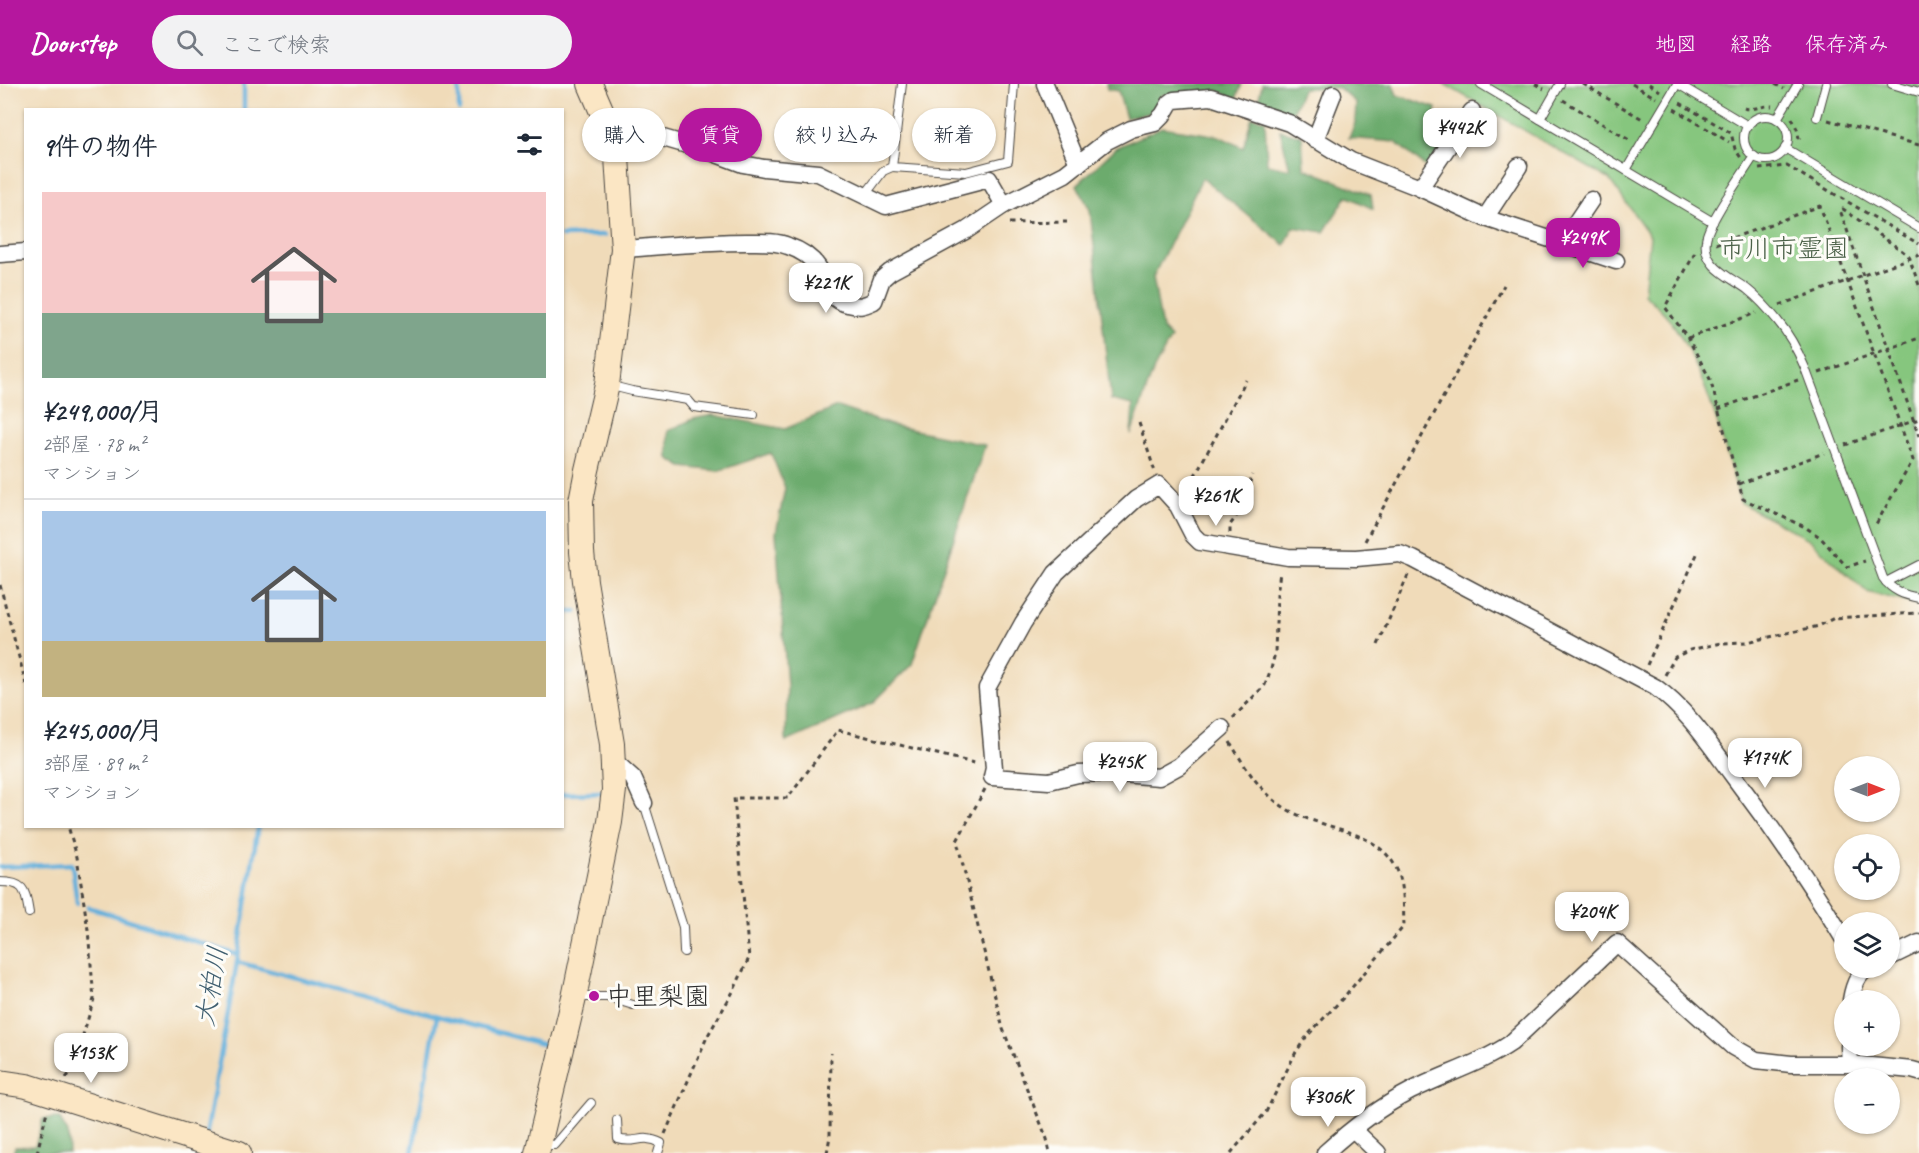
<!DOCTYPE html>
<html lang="ja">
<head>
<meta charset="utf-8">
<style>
  body { margin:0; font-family:Caveat,"Klee One",sans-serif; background:#f2f2f3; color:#1f2937; height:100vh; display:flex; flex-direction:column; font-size:22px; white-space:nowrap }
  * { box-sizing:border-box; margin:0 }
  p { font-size:20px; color:#747a83 }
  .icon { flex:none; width:33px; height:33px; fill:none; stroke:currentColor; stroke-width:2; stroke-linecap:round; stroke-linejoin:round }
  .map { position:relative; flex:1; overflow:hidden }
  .sheet { position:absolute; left:24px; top:24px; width:540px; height:720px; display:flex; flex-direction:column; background:#fff; border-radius:0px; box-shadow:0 2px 4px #0004 }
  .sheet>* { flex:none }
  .guide { position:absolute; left:582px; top:24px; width:570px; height:54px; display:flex; gap:12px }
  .needle { width:39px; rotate:90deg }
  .tools { position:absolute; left:1834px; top:672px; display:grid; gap:12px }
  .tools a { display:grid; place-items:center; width:66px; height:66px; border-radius:50%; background:#fff; box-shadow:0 2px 4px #0004; font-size:30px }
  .price { position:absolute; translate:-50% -51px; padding:0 14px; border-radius:12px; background:#fff; color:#222; font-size:20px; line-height:39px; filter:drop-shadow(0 2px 3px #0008) }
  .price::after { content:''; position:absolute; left:50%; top:36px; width:18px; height:14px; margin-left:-9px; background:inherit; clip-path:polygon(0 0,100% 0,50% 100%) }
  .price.active { background:#b5179e; color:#fff }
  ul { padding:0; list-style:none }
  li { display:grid; align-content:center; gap:12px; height:318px; padding:0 18px }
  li+li { border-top:2px solid #e0e1e3 }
  li span { display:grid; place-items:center; height:186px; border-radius:0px; color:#555 }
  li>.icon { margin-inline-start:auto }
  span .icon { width:108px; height:108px; fill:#fffc; stroke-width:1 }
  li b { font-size:26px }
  h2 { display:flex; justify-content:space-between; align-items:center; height:72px; padding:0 18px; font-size:26px }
  .pill { padding:0 21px; border-radius:27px; background:#fff; box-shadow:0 2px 4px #0004; font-size:21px; line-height:54px }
  .pill.active { background:#b5179e; color:#fff }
  header { display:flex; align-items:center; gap:36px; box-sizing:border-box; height:84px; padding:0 30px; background:#b5179e; color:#fff }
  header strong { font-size:28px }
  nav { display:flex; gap:33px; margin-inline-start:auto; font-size:21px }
  .search { width:420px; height:54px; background:#f2f2f3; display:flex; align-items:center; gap:15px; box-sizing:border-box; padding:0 21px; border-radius:33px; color:#747a83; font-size:22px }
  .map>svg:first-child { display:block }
  .green { fill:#86c67e; stroke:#587854; stroke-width:1.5 }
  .forest { fill:#6cab6d; stroke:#4c6b4c; stroke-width:1.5 }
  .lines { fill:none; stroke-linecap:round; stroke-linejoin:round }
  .stream { stroke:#61afdb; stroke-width:4.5 }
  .lane-casing { stroke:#494540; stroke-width:10 }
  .street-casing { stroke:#494540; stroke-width:19 }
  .secondary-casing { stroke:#494540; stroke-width:26 }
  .path { stroke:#494540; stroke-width:3; stroke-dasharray:4.5 4.5; stroke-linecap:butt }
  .lane { stroke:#fff; stroke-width:8 }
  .street { stroke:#fff; stroke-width:16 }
  .secondary { stroke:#fbe6c4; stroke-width:24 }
  .poi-dot { fill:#b5179e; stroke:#fdfcf7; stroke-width:2 }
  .labels { text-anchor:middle; stroke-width:6; stroke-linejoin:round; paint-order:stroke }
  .park-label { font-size:26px; fill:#4b6148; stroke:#fdfcf7 }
  .poi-label { font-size:26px; fill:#2b2b2b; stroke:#fdfcf7; text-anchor:start }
  .water-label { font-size:27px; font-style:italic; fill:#416071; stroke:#fdfcf7 }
</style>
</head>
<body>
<header>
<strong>Doorstep</strong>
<div class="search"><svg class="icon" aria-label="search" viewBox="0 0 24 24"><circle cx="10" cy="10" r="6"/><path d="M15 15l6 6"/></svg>ここで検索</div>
<nav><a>地図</a><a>経路</a><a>保存済み</a></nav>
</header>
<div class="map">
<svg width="1919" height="1069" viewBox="0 0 1919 1069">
  <rect width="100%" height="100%" fill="#fdfcf7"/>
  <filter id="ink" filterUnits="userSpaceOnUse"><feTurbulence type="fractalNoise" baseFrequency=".0167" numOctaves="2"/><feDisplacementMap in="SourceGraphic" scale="12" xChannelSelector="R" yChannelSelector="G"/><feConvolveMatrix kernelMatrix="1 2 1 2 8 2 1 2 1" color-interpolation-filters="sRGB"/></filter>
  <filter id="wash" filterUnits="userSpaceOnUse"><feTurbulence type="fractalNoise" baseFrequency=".008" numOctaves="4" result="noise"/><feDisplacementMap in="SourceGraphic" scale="24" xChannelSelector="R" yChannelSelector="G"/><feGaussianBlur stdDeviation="1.35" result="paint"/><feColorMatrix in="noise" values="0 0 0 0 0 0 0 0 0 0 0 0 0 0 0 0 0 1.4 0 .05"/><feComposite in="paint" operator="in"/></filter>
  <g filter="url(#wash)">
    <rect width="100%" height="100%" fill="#f0dbb9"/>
    <path class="green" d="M1444,0H1919V521L1867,508L1809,455L1741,419C1723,359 1707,288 1670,236C1663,226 1653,218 1644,210L1650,152L1609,95Z"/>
    <g class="forest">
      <path d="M1106,0H1242L1236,15L1218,7L1161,11L1160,27L1126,34L1118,7L1107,5Z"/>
      <path d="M1262,0H1393L1397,11L1436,24L1440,64L1427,84L1395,58L1349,54L1355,39L1356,19L1339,4H1303L1289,35L1257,23Z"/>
      <path d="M1252,33L1265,36L1267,80L1290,85L1280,46L1302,52L1304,84L1371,111L1373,125L1347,112L1324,148L1293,143L1285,161L1202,94L1153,193L1162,245L1171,254L1153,287L1131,350L1133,321L1111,316L1090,126L1077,101L1116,64L1162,43L1219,52L1243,64Z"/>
      <path d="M837,323L891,341L985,361L912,580L873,619L786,658L787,602L776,449L785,404L771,369L718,387L682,383L668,374V347L693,335L713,331L785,345Z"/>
      <path d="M59,1034L68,1049L69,1069H13L15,1063L35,1062L43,1035Z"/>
    </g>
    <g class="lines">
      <g class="stream">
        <path d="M244,0V26"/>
        <path d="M459,0V26"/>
        <path d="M562,152L605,151"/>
        <path d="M562,528H576"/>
        <path d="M562,710L603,709"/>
        <path d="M0,783L72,780L77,819"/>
        <path d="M88,823L238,871"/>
        <path d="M237,878L549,962"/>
        <path d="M206,1052L237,878L258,742"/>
        <path d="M412,1069L437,932"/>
      </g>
    </g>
  </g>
  <g filter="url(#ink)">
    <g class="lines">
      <g class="lane-casing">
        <g id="lane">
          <path d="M902,0L892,83L966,88L1008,77L1014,0"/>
          <path d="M1481,0L1713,138"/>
          <path d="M1678,0L1748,42"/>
          <path d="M1892,0L1919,8"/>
          <circle cx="1766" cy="54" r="22"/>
          <path d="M1817,33L1826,0"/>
          <path d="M1540,35L1560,0"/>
          <path d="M1777,35L1798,0"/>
          <path d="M1785,64L1919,144"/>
          <path d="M1754,72C1743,90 1708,138 1706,156C1702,183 1731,193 1748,206C1758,214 1769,226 1777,236C1789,250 1798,267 1805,284L1883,494C1892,507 1904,511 1919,514"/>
          <path d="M1626,86L1677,0"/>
          <path d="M865,111L883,87L892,83"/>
          <path d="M608,301L632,307L688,316L694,323L754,331"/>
          <path d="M1886,498L1919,481"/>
          <path d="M644,719L683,843L684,868"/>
          <path d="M0,798C26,798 25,807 29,829"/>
          <path d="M577,913H607L633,921"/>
          <path d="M617,1036L618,1055C635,1061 642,1049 661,1059L658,1069"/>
          <path d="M542,1061H555L591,1019"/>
        </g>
      </g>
      <g class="street-casing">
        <g id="street">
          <path d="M1045,0L1078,80"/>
          <path d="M612,51L663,54L711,68L743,80L764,84L818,89L886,122L989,95L1004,121L1065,90L1107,57L1131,45L1155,39L1163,31L1170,19L1174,16L1211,13L1289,39L1351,77L1420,104L1485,134L1562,159L1591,116"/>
          <path d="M1315,56L1333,10"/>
          <path d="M1420,104L1472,27"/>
          <path d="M1485,134L1519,82"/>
          <path d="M1562,159L1616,177"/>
          <path d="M623,165C665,162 706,158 747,158C760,158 776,157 788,162C800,166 811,173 818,183C827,197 829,217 848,220C861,223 863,222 874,217L882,195L890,188L967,146L1004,121"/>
          <path d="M0,170L26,168"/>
          <path d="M1222,644L1179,682L1159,693L1110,689L1078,690L1049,697L992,693L994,684L987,604L1023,539L1056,489L1136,415L1159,401L1178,422L1193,451L1200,458L1288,473L1356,474L1400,470L1413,475L1655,603C1687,626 1708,658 1731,689C1772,743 1810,799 1845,857"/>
          <path d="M613,676L633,694L644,719"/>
          <path d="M1890,873L1919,859"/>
          <path d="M1851,916C1853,904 1857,889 1869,884"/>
          <path d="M1849,962L1850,980"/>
          <path d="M1354,1046L1378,1069"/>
          <path d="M1325,1069C1350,1046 1380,1023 1411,1007C1444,990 1480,980 1511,959L1617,859L1733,963L1756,976L1791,980H1850L1912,986L1919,988"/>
        </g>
      </g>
      <g class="secondary-casing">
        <g id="secondary">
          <path d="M0,998L27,1002L239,1069"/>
          <path d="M537,1069L574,914L610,738L614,706L612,660L585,497L582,468L581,417L587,386L607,301L623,165L617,73L612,51L590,0"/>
        </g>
      </g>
      <g class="path">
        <path d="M1535,0L1544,5"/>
        <path d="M1583,0L1644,36"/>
        <path d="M1632,0L1656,14"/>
        <path d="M1649,0L1660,7"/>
        <path d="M1775,0L1784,5"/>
        <path d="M1563,16L1629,56"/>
        <path d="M1680,19L1731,49L1735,65L1741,74"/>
        <path d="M1744,24C1752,27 1763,21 1772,22"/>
        <path d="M1674,25L1729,58"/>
        <path d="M1792,34L1797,45L1800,59"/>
        <path d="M1828,36L1919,61"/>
        <path d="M1759,85L1787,82L1919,160"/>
        <path d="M1009,139L1067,138"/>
        <path d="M1716,160L1820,122L1913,376L1876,440"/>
        <path d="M1695,169L1665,223L1688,254L1710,295L1743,415L1805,443L1820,453L1847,483L1865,477"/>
        <path d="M1919,201L1908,171L1843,125L1840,126L1919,352"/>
        <path d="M1780,221L1919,171"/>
        <path d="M1688,254L1756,229"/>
        <path d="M1819,289L1919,254"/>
        <path d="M1718,325L1798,296"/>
        <path d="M1139,339L1155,388"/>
        <path d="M1845,361L1919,335"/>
        <path d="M1739,400L1824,369"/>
        <path d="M1186,408L1246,296"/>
        <path d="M1230,449V441L1243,423L1252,391"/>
        <path d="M1365,457L1504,201"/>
        <path d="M0,501L26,600"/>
        <path d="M1378,561L1408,491"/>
        <path d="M1647,581L1698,468"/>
        <path d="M1665,591L1675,573L1690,566L1721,559L1747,558L1819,542L1834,534L1919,529"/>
        <path d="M1233,634L1265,601L1271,585L1275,569L1277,511L1280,488"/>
        <path d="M1230,658C1245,683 1260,708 1285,724C1321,747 1379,743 1398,788C1405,804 1403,825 1404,842L1343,914L1307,952L1296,968L1266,1028L1231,1069"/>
        <path d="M985,705L957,757L1003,945L1047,1055L1050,1069"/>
        <path d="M66,994L72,987L94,915L88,846L77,773L68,742"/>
        <path d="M665,1050L707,953L734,906L749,874L734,714H788L838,646L978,680"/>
        <path d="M37,1069L47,1027"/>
        <path d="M827,1069L830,1052L831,969"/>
      </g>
      <use href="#lane" class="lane"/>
      <use href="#street" class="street"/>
      <use href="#secondary" class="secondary"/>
    </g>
  </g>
  <circle class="poi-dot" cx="594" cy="912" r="6"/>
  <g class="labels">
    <g class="park-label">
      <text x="1784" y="173">市川市霊園</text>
    </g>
    <g class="poi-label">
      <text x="606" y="921">中里梨園</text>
    </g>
    <g class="water-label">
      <text transform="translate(211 902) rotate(-80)" y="9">大柏川</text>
    </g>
  </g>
</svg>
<div class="tools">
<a><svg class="needle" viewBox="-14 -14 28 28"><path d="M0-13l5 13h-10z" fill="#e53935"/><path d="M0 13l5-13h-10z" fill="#747a83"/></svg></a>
<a><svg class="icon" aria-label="locate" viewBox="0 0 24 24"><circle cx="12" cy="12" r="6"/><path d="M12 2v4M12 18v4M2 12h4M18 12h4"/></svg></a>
<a><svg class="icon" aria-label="layers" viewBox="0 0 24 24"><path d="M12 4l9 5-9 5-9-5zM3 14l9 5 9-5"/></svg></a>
<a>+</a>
<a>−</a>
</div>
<b class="price" style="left:1460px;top:75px">¥442K</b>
<b class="price active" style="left:1583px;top:185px">¥249K</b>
<b class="price" style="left:826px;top:230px">¥221K</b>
<b class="price" style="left:1216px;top:443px">¥261K</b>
<b class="price" style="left:1765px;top:705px">¥174K</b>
<b class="price" style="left:1120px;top:709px">¥245K</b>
<b class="price" style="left:1592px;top:859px">¥204K</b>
<b class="price" style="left:91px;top:1000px">¥153K</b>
<b class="price" style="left:1328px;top:1044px">¥306K</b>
<div class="guide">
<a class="pill">購入</a>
<a class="pill active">賃貸</a>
<a class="pill">絞り込み</a>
<a class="pill">新着</a>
</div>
<section class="sheet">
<h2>9件の物件<svg class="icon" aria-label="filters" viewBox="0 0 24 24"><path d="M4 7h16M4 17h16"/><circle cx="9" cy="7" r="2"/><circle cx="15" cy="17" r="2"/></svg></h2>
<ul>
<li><span style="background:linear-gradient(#f6c9c9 65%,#7fa58c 0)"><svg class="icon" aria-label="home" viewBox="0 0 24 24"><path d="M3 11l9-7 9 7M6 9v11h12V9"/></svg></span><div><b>¥249,000/月</b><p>2部屋 · 78 m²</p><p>マンション</p></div></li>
<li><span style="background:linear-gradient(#a9c7e8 70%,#c2b280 0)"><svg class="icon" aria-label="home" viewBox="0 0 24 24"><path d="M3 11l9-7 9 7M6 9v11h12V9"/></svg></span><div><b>¥245,000/月</b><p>3部屋 · 89 m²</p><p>マンション</p></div></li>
</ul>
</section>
</div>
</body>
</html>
